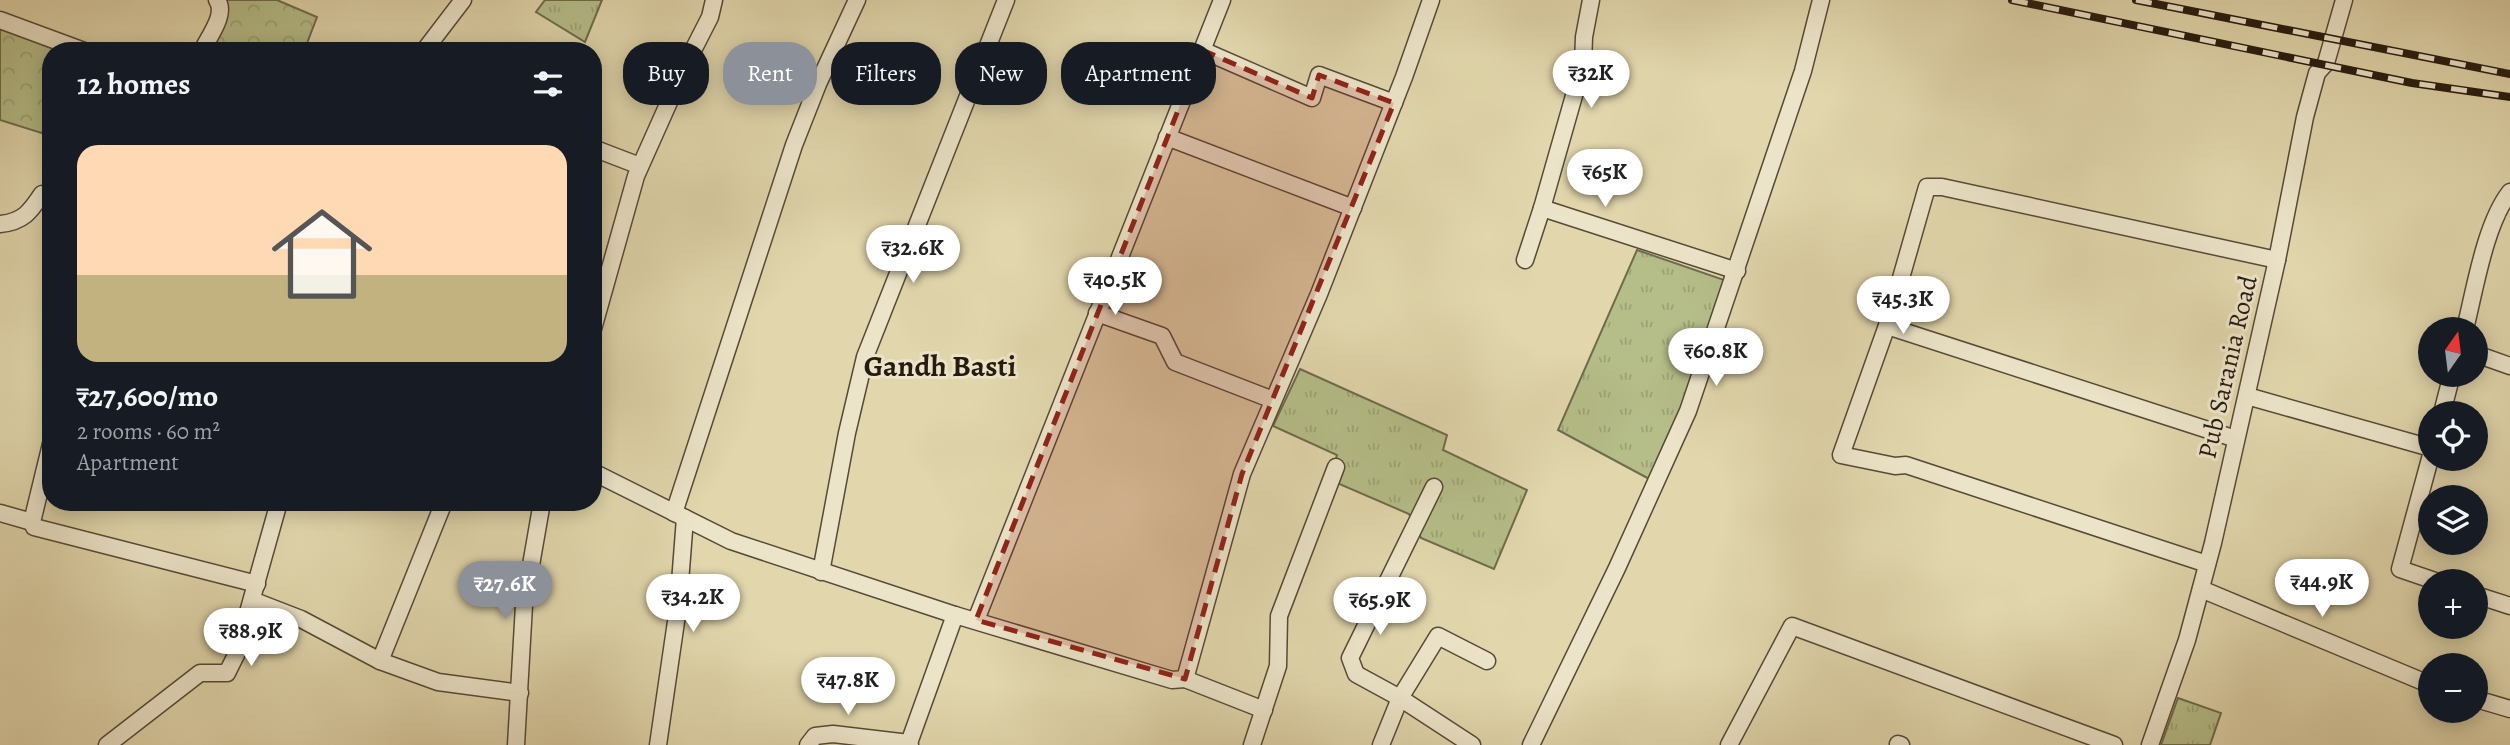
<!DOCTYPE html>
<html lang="en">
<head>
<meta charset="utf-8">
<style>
  body { margin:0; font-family:Alegreya,serif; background:#20242c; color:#f1f3f6; height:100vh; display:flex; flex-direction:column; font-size:26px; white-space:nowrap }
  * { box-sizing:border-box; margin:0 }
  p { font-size:23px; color:#9ea1a6 }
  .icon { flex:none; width:38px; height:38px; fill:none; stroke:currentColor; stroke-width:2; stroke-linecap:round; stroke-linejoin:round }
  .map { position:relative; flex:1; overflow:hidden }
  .panel { position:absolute; left:42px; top:42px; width:560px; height:469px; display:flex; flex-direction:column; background:#171b24; border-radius:28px; box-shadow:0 4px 18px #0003 }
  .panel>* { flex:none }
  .hud { position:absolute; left:623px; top:42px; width:665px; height:63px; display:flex; gap:14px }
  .needle { width:46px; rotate:14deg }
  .controls { position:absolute; left:2418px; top:317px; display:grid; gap:14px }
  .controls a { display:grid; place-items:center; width:70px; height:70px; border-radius:50%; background:#171b24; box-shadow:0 4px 18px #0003; font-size:35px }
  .price { position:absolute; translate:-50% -60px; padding:0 16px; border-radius:24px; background:#fff; color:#222; font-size:23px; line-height:46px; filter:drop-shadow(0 2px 4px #0008) }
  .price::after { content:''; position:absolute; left:50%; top:42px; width:21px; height:16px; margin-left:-10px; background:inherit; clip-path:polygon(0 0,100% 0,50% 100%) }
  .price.active { background:#8c9099; color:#fff }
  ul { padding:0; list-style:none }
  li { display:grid; align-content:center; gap:14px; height:371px; padding:0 35px }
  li+li { border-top:2px solid #363941 }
  li span { display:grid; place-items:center; height:217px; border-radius:21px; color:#555 }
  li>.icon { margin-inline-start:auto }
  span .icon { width:126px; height:126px; fill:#fffc; stroke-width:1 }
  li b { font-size:30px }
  h2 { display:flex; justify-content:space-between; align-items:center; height:84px; padding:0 35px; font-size:30px }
  .tag { padding:0 24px; border-radius:28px; background:#171b24; box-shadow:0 4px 18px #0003; font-size:24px; line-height:63px }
  .tag.active { background:#8c9099; color:#fff }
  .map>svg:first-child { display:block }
  .grass { fill:url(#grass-tufts); stroke:#6e6c4c; stroke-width:2 }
  .forest { fill:url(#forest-crowns); stroke:#6e6c4c; stroke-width:2 }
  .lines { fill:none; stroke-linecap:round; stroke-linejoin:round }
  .minor-casing { stroke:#564a36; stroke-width:19 }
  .minor { stroke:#ece4c9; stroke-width:16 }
  .rail-casing { stroke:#271b0f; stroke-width:8 }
  .rail { stroke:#ece4c9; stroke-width:5; stroke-dasharray:16; stroke-linecap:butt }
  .marked { fill:#8f2418; fill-opacity:0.2; stroke:#8f2418; stroke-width:5; stroke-dasharray:14 9; stroke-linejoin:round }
  .labels { text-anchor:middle; stroke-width:6; stroke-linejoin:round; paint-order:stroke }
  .street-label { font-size:26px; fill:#271b0f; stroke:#ece4c9 }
  .quarter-label { font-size:30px; font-weight:bold; fill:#271b0f; stroke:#ece4c9 }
</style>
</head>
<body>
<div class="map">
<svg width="2510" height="745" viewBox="0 0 2510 745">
  <defs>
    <pattern id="grass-tufts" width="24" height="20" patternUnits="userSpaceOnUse" patternTransform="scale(1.75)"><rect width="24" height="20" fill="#b5bd88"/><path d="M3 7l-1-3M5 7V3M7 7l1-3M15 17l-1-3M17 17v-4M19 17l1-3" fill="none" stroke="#9ca274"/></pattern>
    <pattern id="forest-crowns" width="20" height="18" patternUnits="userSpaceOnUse" patternTransform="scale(1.75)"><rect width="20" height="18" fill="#b5bd88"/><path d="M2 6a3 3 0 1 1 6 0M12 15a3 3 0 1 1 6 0" fill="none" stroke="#9ca274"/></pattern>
  </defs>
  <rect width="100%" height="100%" fill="#e1d6ac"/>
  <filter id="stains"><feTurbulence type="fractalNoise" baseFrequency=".00286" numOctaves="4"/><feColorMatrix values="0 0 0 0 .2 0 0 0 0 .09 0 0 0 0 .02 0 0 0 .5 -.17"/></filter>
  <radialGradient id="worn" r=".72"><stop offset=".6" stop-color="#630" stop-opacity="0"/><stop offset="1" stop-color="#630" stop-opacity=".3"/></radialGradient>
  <g class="grass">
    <path d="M545,0H602L585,42L536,12Z"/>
    <path d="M1637,250L1730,282L1653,481L1558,430Z"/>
    <path d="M1300,369L1447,435L1443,450L1527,490L1494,569L1421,538L1409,514L1330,480L1337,455L1273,426Z"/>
    <path d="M2178,698L2221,713L2210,745H2161Z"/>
  </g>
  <g class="forest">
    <path d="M223,0H277L317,17L304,51H203Z"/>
    <path d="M0,18L82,51H51V136L0,120Z"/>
  </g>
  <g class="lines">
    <g class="minor-casing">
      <g id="minor">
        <path d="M0,20L84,51"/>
        <path d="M1202,50L1312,98L1319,75L1394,103"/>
        <path d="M202,51C209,36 227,14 217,0"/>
        <path d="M424,51L463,0"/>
        <path d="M1167,137L1353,208"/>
        <path d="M593,148L640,166"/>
        <path d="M1542,208L1583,64L1584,37L1591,0"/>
        <path d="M0,224C23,222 30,212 42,194L51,198"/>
        <path d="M1525,260L1542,208L1737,271"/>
        <path d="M1097,313L1162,336L1175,362L1273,400"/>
        <path d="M1887,326L2236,439"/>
        <path d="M593,329L636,176L686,64L710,17L714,0"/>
        <path d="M2465,329C2475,289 2485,224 2510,192"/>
        <path d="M2476,354L2510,366"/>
        <path d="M2247,396L2431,448"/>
        <path d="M2442,413L2452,374"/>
        <path d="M2431,455L2400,569L2435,581"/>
        <path d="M593,472L731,541L955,615L1172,680L1185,679L1242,474L1319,294L1404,77L1431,0"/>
        <path d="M1434,487L1350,658L1356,674L1400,698L1472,745"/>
        <path d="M444,502L380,661L438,682L520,693"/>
        <path d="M0,513L32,522L51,444"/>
        <path d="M674,513L794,145L818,84L857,0"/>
        <path d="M32,522L34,527L257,584"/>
        <path d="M2207,564L1906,465L1895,466L1841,455L1889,320L1927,187H1942L2277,260"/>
        <path d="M821,572L847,433L865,357L1006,0"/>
        <path d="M2201,589L2431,685"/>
        <path d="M2476,595L2510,606"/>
        <path d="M252,600L301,619L380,661"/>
        <path d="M976,620L1222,0"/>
        <path d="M1185,679L1264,710"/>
        <path d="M2476,699L2510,709"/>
        <path d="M1898,744L1901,745"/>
        <path d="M107,745L200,673H227L236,655L279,502"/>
        <path d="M516,745L524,605L542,502"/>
        <path d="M658,745L678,608L685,518"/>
        <path d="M808,745L815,736L833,734L909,743"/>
        <path d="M910,745L909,743L955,615"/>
        <path d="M1252,745L1278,666L1279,616L1336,467"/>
        <path d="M1381,745L1400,698L1438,636L1487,661"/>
        <path d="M1531,745L1617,568L1688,411L1803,71L1821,0"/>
        <path d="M1729,745L1792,626L2114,745"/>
        <path d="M2150,745L2187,640L2213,543L2277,260L2305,117L2317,73L2326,63L2344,0"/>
      </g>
    </g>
    <use href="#minor" class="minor"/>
    <g class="rail-casing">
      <g id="rail">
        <path d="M2012,0L2412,83L2510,97"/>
        <path d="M2136,0L2510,74"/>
      </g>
    </g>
    <use href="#rail" class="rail"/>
  </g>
  <path class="marked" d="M1202,50L1312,98L1319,75L1394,103L1242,474L1185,679L976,620Z"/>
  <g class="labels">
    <g class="street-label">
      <text transform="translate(2227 367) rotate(-77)" y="9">Pub Sarania Road</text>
    </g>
    <g class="quarter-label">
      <text x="940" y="376">Gandh Basti</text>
    </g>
  </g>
  <rect width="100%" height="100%" filter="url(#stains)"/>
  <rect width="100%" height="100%" fill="url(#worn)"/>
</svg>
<div class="controls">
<a><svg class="needle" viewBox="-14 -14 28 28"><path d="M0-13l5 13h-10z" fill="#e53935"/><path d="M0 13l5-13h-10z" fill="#9ea1a6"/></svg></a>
<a><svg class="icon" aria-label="locate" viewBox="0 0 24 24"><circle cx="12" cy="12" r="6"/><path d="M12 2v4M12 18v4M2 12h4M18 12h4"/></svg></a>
<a><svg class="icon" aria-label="layers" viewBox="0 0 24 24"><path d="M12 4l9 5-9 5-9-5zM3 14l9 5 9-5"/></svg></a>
<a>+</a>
<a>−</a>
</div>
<b class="price" style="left:1591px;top:110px">₹32K</b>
<b class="price" style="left:1605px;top:209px">₹65K</b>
<b class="price" style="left:913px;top:285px">₹32.6K</b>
<b class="price" style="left:1115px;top:317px">₹40.5K</b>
<b class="price" style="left:1903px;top:336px">₹45.3K</b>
<b class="price" style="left:1716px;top:388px">₹60.8K</b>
<b class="price" style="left:2322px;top:619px">₹44.9K</b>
<b class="price active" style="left:505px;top:621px">₹27.6K</b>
<b class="price" style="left:693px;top:634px">₹34.2K</b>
<b class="price" style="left:1380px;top:637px">₹65.9K</b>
<b class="price" style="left:251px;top:668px">₹88.9K</b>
<b class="price" style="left:848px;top:717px">₹47.8K</b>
<div class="hud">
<a class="tag">Buy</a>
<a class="tag active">Rent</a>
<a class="tag">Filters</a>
<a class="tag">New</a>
<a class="tag">Apartment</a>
</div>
<section class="panel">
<h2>12 homes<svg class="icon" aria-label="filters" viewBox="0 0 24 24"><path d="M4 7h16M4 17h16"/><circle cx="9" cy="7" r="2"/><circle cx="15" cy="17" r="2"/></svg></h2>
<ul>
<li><span style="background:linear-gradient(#ffd9b3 60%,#c2b280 0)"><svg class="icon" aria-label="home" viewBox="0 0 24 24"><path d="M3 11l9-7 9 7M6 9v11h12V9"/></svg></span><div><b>₹27,600/mo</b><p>2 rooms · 60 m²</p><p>Apartment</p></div></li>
</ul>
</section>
</div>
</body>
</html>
